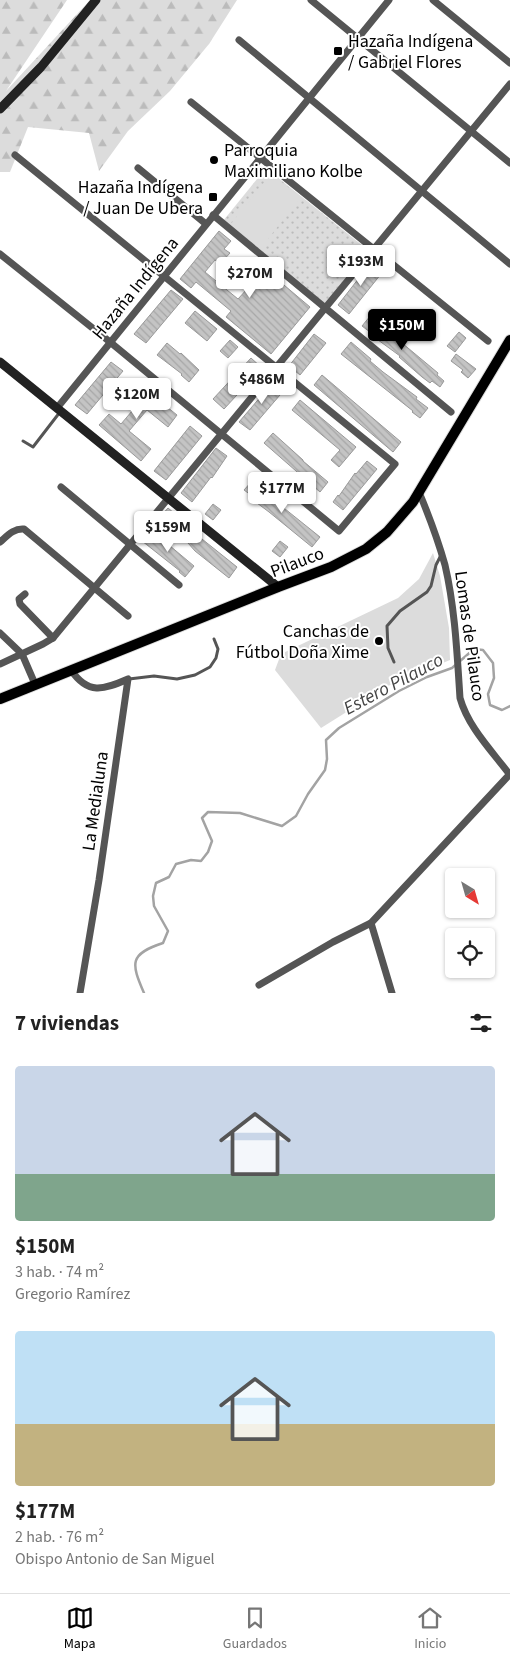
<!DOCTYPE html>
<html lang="es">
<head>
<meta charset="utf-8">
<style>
  body { margin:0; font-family:"Source Sans 3",sans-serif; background:#f6f6f6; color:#222; height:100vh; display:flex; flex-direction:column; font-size:19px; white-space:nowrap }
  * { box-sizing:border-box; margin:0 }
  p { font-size:16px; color:#767676 }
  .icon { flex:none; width:28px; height:28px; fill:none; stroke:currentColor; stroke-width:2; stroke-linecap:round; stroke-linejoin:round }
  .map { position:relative; height:993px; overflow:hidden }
  .panel { display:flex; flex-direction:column; background:#fff; flex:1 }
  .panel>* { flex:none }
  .needle { width:32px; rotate:143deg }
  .fabs { position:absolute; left:445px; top:868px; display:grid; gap:10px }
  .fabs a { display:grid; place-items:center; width:50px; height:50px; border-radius:5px; background:#fff; box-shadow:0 1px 4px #0004; font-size:25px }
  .price { position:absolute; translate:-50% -42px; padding:0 11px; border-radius:5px; background:#fff; color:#222; font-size:16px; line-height:32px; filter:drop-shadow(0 1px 2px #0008) }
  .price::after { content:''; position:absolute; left:50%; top:30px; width:15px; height:11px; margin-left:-8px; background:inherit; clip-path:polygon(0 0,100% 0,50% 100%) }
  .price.active { background:#000; color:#fff }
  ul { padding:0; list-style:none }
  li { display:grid; align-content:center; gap:10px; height:265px; padding:0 15px }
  li span { display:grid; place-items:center; height:155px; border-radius:5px; color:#555 }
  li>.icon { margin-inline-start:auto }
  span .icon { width:90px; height:90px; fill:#fffc; stroke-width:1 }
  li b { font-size:21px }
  h2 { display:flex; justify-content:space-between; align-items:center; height:60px; padding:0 15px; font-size:21px }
  .dock { display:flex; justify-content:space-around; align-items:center; height:70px; border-top:1px solid #e0e0e0; background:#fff; font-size:14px; color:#767676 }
  .dock a { display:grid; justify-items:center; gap:2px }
  .dock .active { color:#000 }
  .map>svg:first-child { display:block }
  .forest { fill:url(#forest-firs) }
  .park { fill:url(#park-dots) }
  .garden { fill:#dcdcdc }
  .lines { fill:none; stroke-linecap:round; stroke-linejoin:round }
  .stream { stroke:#a3a3a3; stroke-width:2.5 }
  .building { fill:url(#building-back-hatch); stroke:#999 }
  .primary-casing { stroke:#dbdbdb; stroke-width:12 }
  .lane { stroke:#555; stroke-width:3 }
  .street { stroke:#555; stroke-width:7 }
  .secondary { stroke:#222; stroke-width:9 }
  .primary { stroke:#000; stroke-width:10 }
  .poi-dot { fill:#000; stroke:#fff; stroke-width:2 }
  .labels { text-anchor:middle; stroke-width:4; stroke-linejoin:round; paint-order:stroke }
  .poi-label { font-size:18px; fill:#000; stroke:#fff; text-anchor:start }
  .street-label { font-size:18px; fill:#000; stroke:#fff }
  .water-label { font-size:19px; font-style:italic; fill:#444; stroke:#fff }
</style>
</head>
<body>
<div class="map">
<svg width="510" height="993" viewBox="0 0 510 993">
  <defs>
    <pattern id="forest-firs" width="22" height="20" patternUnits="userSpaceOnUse" patternTransform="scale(1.25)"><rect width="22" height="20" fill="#dcdcdc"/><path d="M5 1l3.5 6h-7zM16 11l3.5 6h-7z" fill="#bbb"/></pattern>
    <pattern id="park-dots" width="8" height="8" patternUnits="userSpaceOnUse" patternTransform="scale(1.25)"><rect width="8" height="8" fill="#dcdcdc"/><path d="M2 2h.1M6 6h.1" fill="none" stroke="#bbb" stroke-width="1.8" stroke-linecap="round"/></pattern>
    <pattern id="building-back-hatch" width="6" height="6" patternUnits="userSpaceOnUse" patternTransform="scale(1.25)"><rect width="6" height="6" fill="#c4c4c4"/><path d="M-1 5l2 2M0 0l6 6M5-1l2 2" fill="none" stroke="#a7a7a7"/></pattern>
  </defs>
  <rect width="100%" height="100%" fill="#fff"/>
  <path class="forest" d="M0,0H67L6,91L90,0H237L209,44L170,91L128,131L99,171L89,133L28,127L10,172H0Z"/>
  <path class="park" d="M266,168L368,250L325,304L223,221Z"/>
  <g class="garden">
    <path d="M271,174L301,197L260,249L230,225Z"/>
    <path d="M433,553L440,576L449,628L450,660L388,686L321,728L275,670L281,654L398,598L419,579Z"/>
  </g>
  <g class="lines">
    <path class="stream" d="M144,993C131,963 129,954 163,943L168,931L154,906L153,896L156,883L169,877L176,864L191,860L201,861L208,852L212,841L202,818L208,812L240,813L282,826L296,816L308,794L325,770L327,759L326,740L339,728L399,691L427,677L452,668L474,649L483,650L493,663L494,678L488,694L490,705L502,710L510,706"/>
  </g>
  <g class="building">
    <path d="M219,231L231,241L224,249L230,253L220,264L215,260L205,272L238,299L248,288L242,283L250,272L258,278L265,269L310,307L271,354L226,317L231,311L196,282L191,288L180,279Z"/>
    <path d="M373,260L385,269L349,314L338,305Z"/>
    <path d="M171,290L183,299L146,343L134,334Z"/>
    <path d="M195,311L217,329L207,341L185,323Z"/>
    <path d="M371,315L395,336V335L403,341L402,343L438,373L437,375L444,381L440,387L432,381L430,383L422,377L399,357L400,356L374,337L375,336L362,326Z"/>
    <path d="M459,332L466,338L455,352L447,346Z"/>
    <path d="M314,334L326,343L300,375L289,366Z"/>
    <path d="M230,340L238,347L228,358L220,351Z"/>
    <path d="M351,342L371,359L370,361L383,372L417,397L416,399L428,408L420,418L412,412L413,411L341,354Z"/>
    <path d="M167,343L180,354L181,353L199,370L189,382L181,375L182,374L157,355Z"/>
    <path d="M456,354L476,369L468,378L461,372L463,370L451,361Z"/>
    <path d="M251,358L262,368L224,409L213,399Z"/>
    <path d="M111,362L123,371L87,414L75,405Z"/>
    <path d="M322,375L401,442L393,452L314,385Z"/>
    <path d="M275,380L286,388L250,430L239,422Z"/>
    <path d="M135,381L177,415L168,427L147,410L129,431L151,449L141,461L99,425L109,414L121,424L138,404L125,393Z"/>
    <path d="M300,400L356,447L339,467L331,460L340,450L292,410Z"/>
    <path d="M190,426L202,436L166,480L154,471Z"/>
    <path d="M273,433L303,460V461L328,482L320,492L264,443Z"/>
    <path d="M216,448L227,456L212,478L211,477L192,502L181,493Z"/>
    <path d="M367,461L377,469L343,510L333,502L338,495L339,496L355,473L356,474Z"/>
    <path d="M253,480L261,486L259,488L320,537L312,547L269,512L257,503L259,501L244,490Z"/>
    <path d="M213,504L221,510L213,520L205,514Z"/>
    <path d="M168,508L193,529L202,539L237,567L229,578L195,551L188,543L159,518Z"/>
    <path d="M151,530L194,566L185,577L179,572L180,571L142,541Z"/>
    <path d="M280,541L288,547L280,557L272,551Z"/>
  </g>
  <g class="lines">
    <g class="primary-casing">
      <path id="primary" d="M0,699L278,587L331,567L366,549L387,532L413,502L510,340"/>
    </g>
    <g class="lane">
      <path d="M23,441L33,447L60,412"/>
      <path d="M394,662L388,648L387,626L400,611L427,592L431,586L436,565L441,555"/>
      <path d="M129,679L154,676L177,679L195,675L210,667L216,658L218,649L214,639"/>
    </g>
    <g class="street">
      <path d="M311,0L510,163"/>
      <path d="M433,0L510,63"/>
      <path d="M239,40L510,264"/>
      <path d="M191,102L488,341"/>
      <path d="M138,168L206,224"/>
      <path d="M213,215L451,412"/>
      <path d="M0,254L110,342L339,531L395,464L15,155"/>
      <path d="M57,408L389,0"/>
      <path d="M61,487L179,585"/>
      <path d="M419,492C429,516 438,540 445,565C455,608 457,653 460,698C468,727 492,751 510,775"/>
      <path d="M0,542C7,536 14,528 24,529L128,616"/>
      <path d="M25,594L19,599L20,604L53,638"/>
      <path d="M0,633L22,654L35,684"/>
      <path d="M0,664L43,644L53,638L510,84"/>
      <path d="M71,670C88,695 103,690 128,679L99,880L80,993"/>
      <path d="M371,923L392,993"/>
      <path d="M259,985L333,942L371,923L510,774"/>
    </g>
    <g class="secondary">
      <path d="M0,109L41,67L96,0"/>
      <path d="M0,362L278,587"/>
    </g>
    <use href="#primary" class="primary"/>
  </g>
  <g class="poi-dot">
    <rect x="333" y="46" width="10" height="10" rx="2.5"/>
    <circle cx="214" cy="160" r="5"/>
    <rect x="208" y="192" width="10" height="10" rx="2.5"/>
    <circle cx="379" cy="641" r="5"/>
  </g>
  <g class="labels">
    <g class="poi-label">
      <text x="348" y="47">Hazaña Indígena<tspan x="348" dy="21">/ Gabriel Flores</tspan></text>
      <text x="224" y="156">Parroquia<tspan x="224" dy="21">Maximiliano Kolbe</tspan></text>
      <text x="203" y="193" text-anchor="end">Hazaña Indígena<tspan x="203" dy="21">/ Juan De Ubera</tspan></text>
      <text x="369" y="637" text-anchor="end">Canchas de<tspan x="369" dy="21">Fútbol Doña Xime</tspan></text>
    </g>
    <g class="street-label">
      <text transform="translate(135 288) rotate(-51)" y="6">Hazaña Indígena</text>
      <text transform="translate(297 562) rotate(-21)" y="6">Pilauco</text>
      <text transform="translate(470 636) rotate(82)" y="6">Lomas de Pilauco</text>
      <text transform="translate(95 801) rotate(-82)" y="6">La Medialuna</text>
    </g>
    <g class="water-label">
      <text transform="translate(393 683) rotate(-28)" y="7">Estero Pilauco</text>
    </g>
  </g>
</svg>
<div class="fabs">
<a><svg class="needle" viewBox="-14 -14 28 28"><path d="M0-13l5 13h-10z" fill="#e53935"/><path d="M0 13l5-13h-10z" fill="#767676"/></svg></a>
<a><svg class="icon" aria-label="locate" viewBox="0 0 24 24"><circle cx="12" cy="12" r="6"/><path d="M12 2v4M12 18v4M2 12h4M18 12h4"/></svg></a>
</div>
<b class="price" style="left:361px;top:287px">$193M</b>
<b class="price" style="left:250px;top:299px">$270M</b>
<b class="price active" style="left:402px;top:351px">$150M</b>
<b class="price" style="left:262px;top:405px">$486M</b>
<b class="price" style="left:137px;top:420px">$120M</b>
<b class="price" style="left:282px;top:514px">$177M</b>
<b class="price" style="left:168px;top:553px">$159M</b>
</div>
<section class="panel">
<h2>7 viviendas<svg class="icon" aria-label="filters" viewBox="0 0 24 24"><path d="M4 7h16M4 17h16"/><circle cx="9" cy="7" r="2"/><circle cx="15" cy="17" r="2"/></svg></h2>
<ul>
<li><span style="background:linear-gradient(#c9d6e8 70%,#7fa58c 0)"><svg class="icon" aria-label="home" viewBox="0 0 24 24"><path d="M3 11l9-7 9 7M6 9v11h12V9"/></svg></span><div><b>$150M</b><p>3 hab. · 74 m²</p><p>Gregorio Ramírez</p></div></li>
<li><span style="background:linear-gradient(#bfe0f5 60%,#c2b280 0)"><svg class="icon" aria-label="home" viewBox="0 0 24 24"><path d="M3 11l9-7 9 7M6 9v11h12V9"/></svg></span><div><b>$177M</b><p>2 hab. · 76 m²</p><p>Obispo Antonio de San Miguel</p></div></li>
</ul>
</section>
<nav class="dock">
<a class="active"><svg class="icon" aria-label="map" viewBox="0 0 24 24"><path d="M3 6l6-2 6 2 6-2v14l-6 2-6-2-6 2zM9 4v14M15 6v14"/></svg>Mapa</a>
<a><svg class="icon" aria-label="saved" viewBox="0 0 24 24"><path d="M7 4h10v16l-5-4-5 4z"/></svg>Guardados</a>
<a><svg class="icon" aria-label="home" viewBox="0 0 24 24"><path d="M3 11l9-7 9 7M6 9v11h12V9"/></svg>Inicio</a>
</nav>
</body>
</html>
